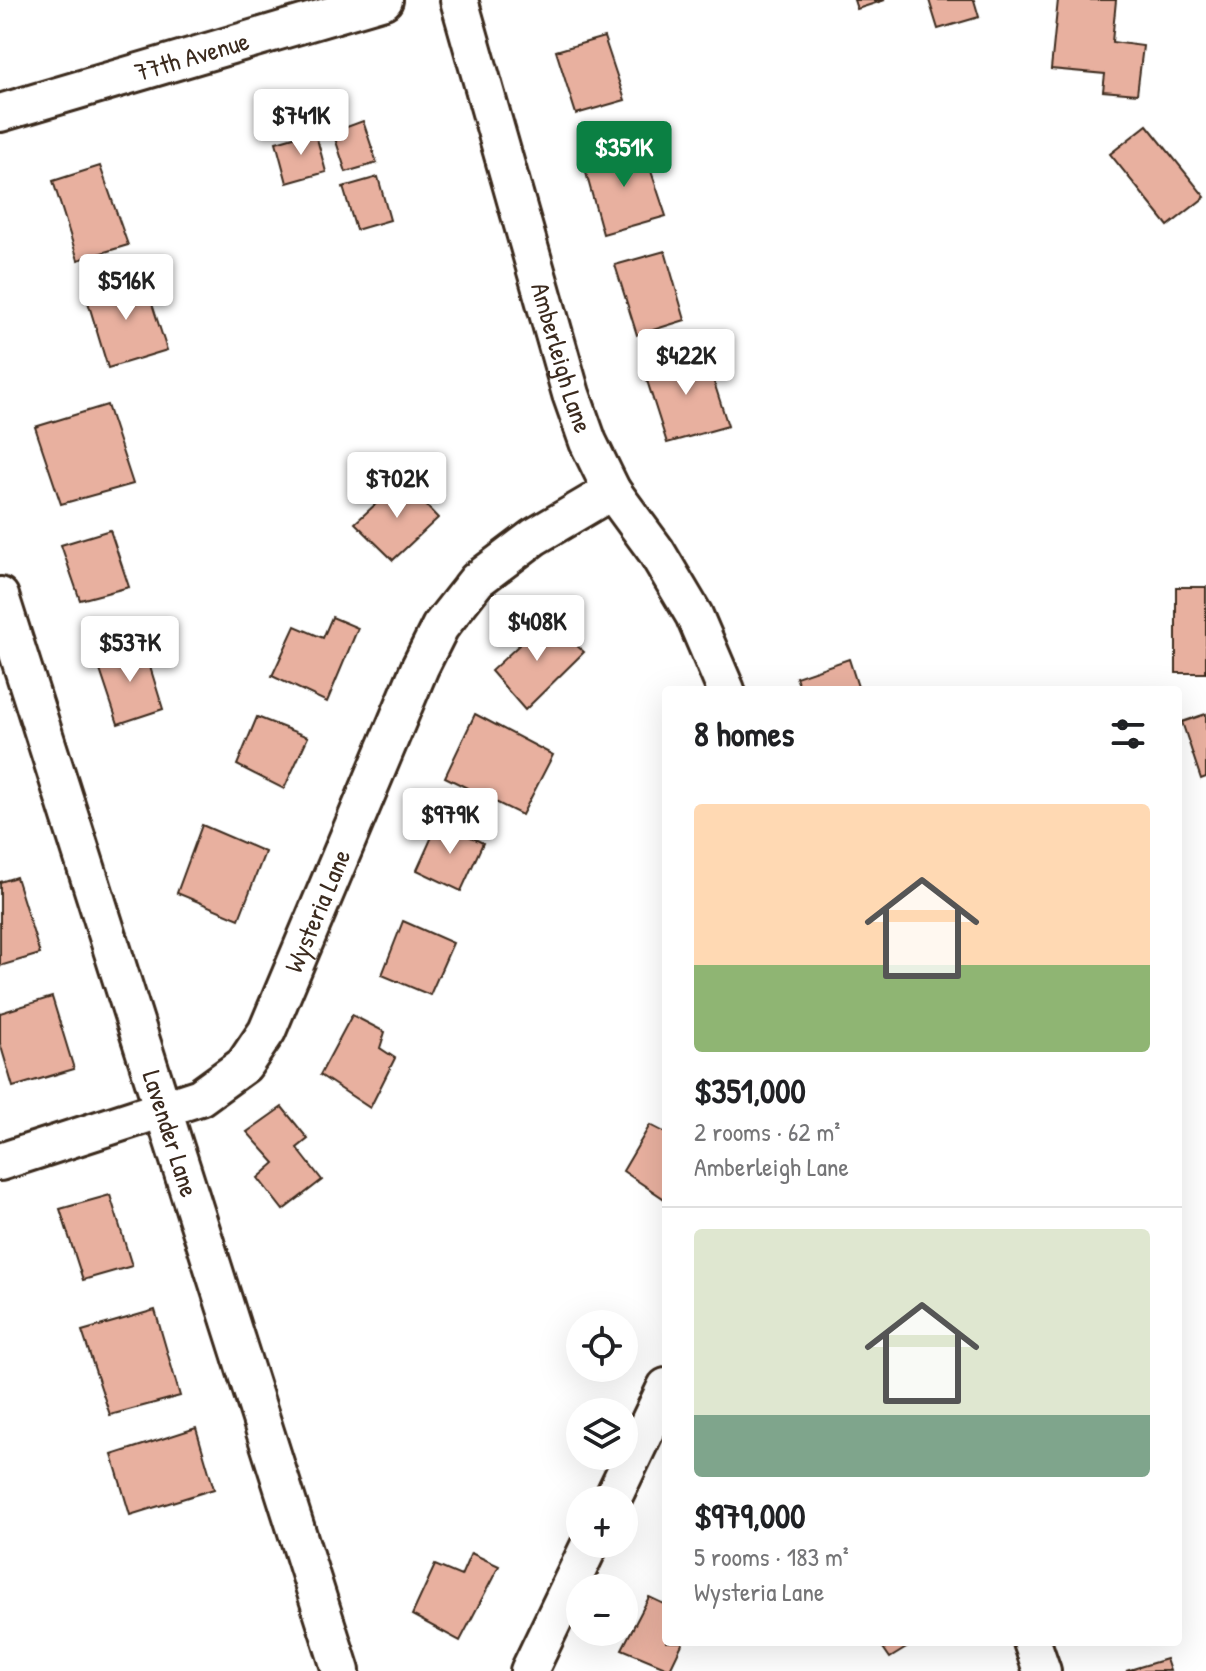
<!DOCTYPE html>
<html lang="en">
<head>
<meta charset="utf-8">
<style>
  body { margin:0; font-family:"Patrick Hand",sans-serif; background:#f2f2f2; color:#202124; height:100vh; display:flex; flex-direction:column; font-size:30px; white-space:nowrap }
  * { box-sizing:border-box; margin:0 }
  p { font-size:26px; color:#757577 }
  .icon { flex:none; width:44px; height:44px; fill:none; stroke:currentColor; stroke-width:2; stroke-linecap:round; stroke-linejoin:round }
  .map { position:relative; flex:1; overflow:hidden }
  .drawer { position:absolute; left:662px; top:686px; width:520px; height:960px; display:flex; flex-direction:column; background:#fff; border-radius:8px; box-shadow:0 8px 32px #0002 }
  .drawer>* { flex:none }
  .buttons { position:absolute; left:566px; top:1310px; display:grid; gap:16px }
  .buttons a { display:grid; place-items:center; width:72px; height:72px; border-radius:50%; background:#fff; box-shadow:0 8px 32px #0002; font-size:40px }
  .price { position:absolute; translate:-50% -68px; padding:0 18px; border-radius:8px; background:#fff; color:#222; font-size:26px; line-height:52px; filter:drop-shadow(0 2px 4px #0008) }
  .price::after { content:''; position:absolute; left:50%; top:48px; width:24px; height:18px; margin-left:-12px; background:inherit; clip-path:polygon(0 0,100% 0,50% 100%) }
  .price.current { background:#0b8043; color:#fff }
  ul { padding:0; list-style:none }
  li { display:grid; align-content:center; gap:16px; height:424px; padding:0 32px }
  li+li { border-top:2px solid #e0e0e0 }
  li span { display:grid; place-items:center; height:248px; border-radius:8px; color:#555 }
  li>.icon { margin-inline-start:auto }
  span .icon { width:144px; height:144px; fill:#fffc; stroke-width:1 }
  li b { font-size:34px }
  h2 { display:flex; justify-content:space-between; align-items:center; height:96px; padding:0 32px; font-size:34px }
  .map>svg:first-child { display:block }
  .building { fill:#e8b09f; stroke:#3b2a1e; stroke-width:2 }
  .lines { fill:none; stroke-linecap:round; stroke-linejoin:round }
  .minor-casing { stroke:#3b2a1e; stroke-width:42 }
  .minor { stroke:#fff; stroke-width:36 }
  .labels { text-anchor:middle; stroke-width:6; stroke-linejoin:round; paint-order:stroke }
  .street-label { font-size:26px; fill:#3b2a1e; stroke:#fff }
</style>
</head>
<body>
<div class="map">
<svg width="1206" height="1671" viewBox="0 0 1206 1671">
  <rect width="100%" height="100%" fill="#fff"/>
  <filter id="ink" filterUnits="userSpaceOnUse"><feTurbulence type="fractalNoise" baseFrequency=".0125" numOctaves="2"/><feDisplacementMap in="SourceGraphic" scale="16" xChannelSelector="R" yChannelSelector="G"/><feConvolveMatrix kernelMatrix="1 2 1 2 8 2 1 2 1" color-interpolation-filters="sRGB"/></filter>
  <g filter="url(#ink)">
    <g class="building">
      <path d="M854,0H885L857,9Z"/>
      <path d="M929,0H974L979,17L938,29Z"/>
      <path d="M1058,0H1116L1112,42L1143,46L1137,94L1103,91L1105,74L1051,69Z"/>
      <path d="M604,37L625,100L576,114L556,51Z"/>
      <path d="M363,121L377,163L346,172L333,132Z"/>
      <path d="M1147,125L1205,197L1168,226L1110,154Z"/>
      <path d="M315,131L326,172L287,183L276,142Z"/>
      <path d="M642,144L666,216L603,234L583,162Z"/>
      <path d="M100,166L128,245L78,260L53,181Z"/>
      <path d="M378,177L390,220L356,230L343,187Z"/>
      <path d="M665,251L685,320L637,335L615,265Z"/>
      <path d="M143,276L167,350L108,368L85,292Z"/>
      <path d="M704,351L728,426L667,443L643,368Z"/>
      <path d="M107,405L133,484L61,504L35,427Z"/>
      <path d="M402,480L438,518L393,560L355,523Z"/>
      <path d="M110,530L129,587L80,600L61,545Z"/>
      <rect x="1176" y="587" width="30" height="86"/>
      <path d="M332,617L358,628L327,702L272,676L295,626L323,638Z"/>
      <path d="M547,619L584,652L525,710L491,671Z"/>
      <path d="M143,644L163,709L118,724L96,658Z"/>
      <path d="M849,659L859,690H801L796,677Z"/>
      <path d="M475,714L553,755L522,815L445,777Z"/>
      <path d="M1206,714V777L1201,779L1182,722Z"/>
      <path d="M257,717L308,737L284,789L237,765Z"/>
      <path d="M439,821L483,843L461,891L417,870Z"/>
      <path d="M202,825L265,852L239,919L177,893Z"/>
      <path d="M16,877L40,954L0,966V882Z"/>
      <path d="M403,921L453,943L430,995L382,975Z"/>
      <path d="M52,997L74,1069L13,1087L0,1043V1013Z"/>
      <path d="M352,1015L385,1032L380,1048L395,1058L370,1108L320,1075Z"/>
      <path d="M282,1107L308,1139L297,1148L322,1180L283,1210L258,1178L275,1163L247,1132Z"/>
      <path d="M650,1125L666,1133V1200L623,1171Z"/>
      <path d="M110,1195L132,1266L83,1280L60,1209Z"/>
      <path d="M155,1310L180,1396L110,1415L82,1331Z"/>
      <path d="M196,1428L214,1489L130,1515L112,1455Z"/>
      <path d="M471,1553L499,1566L460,1641L412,1615L435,1565L461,1576Z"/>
      <path d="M649,1597L666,1605V1642H683L670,1669L622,1649Z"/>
      <path d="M879,1642H916L890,1658Z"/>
      <path d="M1166,1659L1170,1671H1126Z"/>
    </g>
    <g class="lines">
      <g class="minor-casing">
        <g id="minor">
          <path id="s1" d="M459,0L571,394L588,442L612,491L656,551L694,615L726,690"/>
          <path id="s2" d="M0,113L384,0"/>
          <path id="s3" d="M0,596L341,1671"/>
          <path id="s4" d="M0,1162L200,1097L244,1065L267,1031L420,667L440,627L477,580L534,537L612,491"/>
          <path d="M612,1500L666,1387"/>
          <path d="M1032,1642L1042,1671"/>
          <path d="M529,1671L590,1544"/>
        </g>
      </g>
      <use href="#minor" class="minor"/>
    </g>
  </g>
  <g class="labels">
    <g class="street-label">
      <text dy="9" stroke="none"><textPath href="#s2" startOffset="200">77th Avenue</textPath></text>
      <text dy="9" stroke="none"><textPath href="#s1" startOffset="372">Amberleigh Lane</textPath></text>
      <text dy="9" stroke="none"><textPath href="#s4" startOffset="436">Wysteria Lane</textPath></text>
      <text dy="9" stroke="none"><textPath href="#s3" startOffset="564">Lavender Lane</textPath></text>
    </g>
  </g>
</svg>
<div class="buttons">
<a><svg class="icon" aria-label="locate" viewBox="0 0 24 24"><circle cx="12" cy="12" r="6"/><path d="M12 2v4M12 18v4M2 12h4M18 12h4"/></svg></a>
<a><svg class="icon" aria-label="layers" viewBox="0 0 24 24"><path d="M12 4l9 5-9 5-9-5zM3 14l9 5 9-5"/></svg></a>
<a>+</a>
<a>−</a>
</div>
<b class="price" style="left:301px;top:157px">$741K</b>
<b class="price current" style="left:624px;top:189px">$351K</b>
<b class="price" style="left:126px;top:322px">$516K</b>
<b class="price" style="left:686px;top:397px">$422K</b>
<b class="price" style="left:397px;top:520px">$702K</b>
<b class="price" style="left:537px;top:663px">$408K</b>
<b class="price" style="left:130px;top:684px">$537K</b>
<b class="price" style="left:450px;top:856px">$979K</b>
<section class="drawer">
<h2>8 homes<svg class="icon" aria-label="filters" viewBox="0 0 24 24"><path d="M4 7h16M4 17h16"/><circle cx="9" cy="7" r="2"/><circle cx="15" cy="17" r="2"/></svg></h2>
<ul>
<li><span style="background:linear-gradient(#ffd9b3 65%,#8fb573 0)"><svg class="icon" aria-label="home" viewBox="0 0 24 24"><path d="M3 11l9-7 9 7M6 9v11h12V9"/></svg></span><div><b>$351,000</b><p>2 rooms · 62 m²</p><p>Amberleigh Lane</p></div></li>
<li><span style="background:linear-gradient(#dfe7d0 75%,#7fa58c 0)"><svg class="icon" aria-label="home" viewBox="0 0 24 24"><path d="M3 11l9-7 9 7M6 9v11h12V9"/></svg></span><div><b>$979,000</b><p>5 rooms · 183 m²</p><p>Wysteria Lane</p></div></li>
</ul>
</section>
</div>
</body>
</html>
